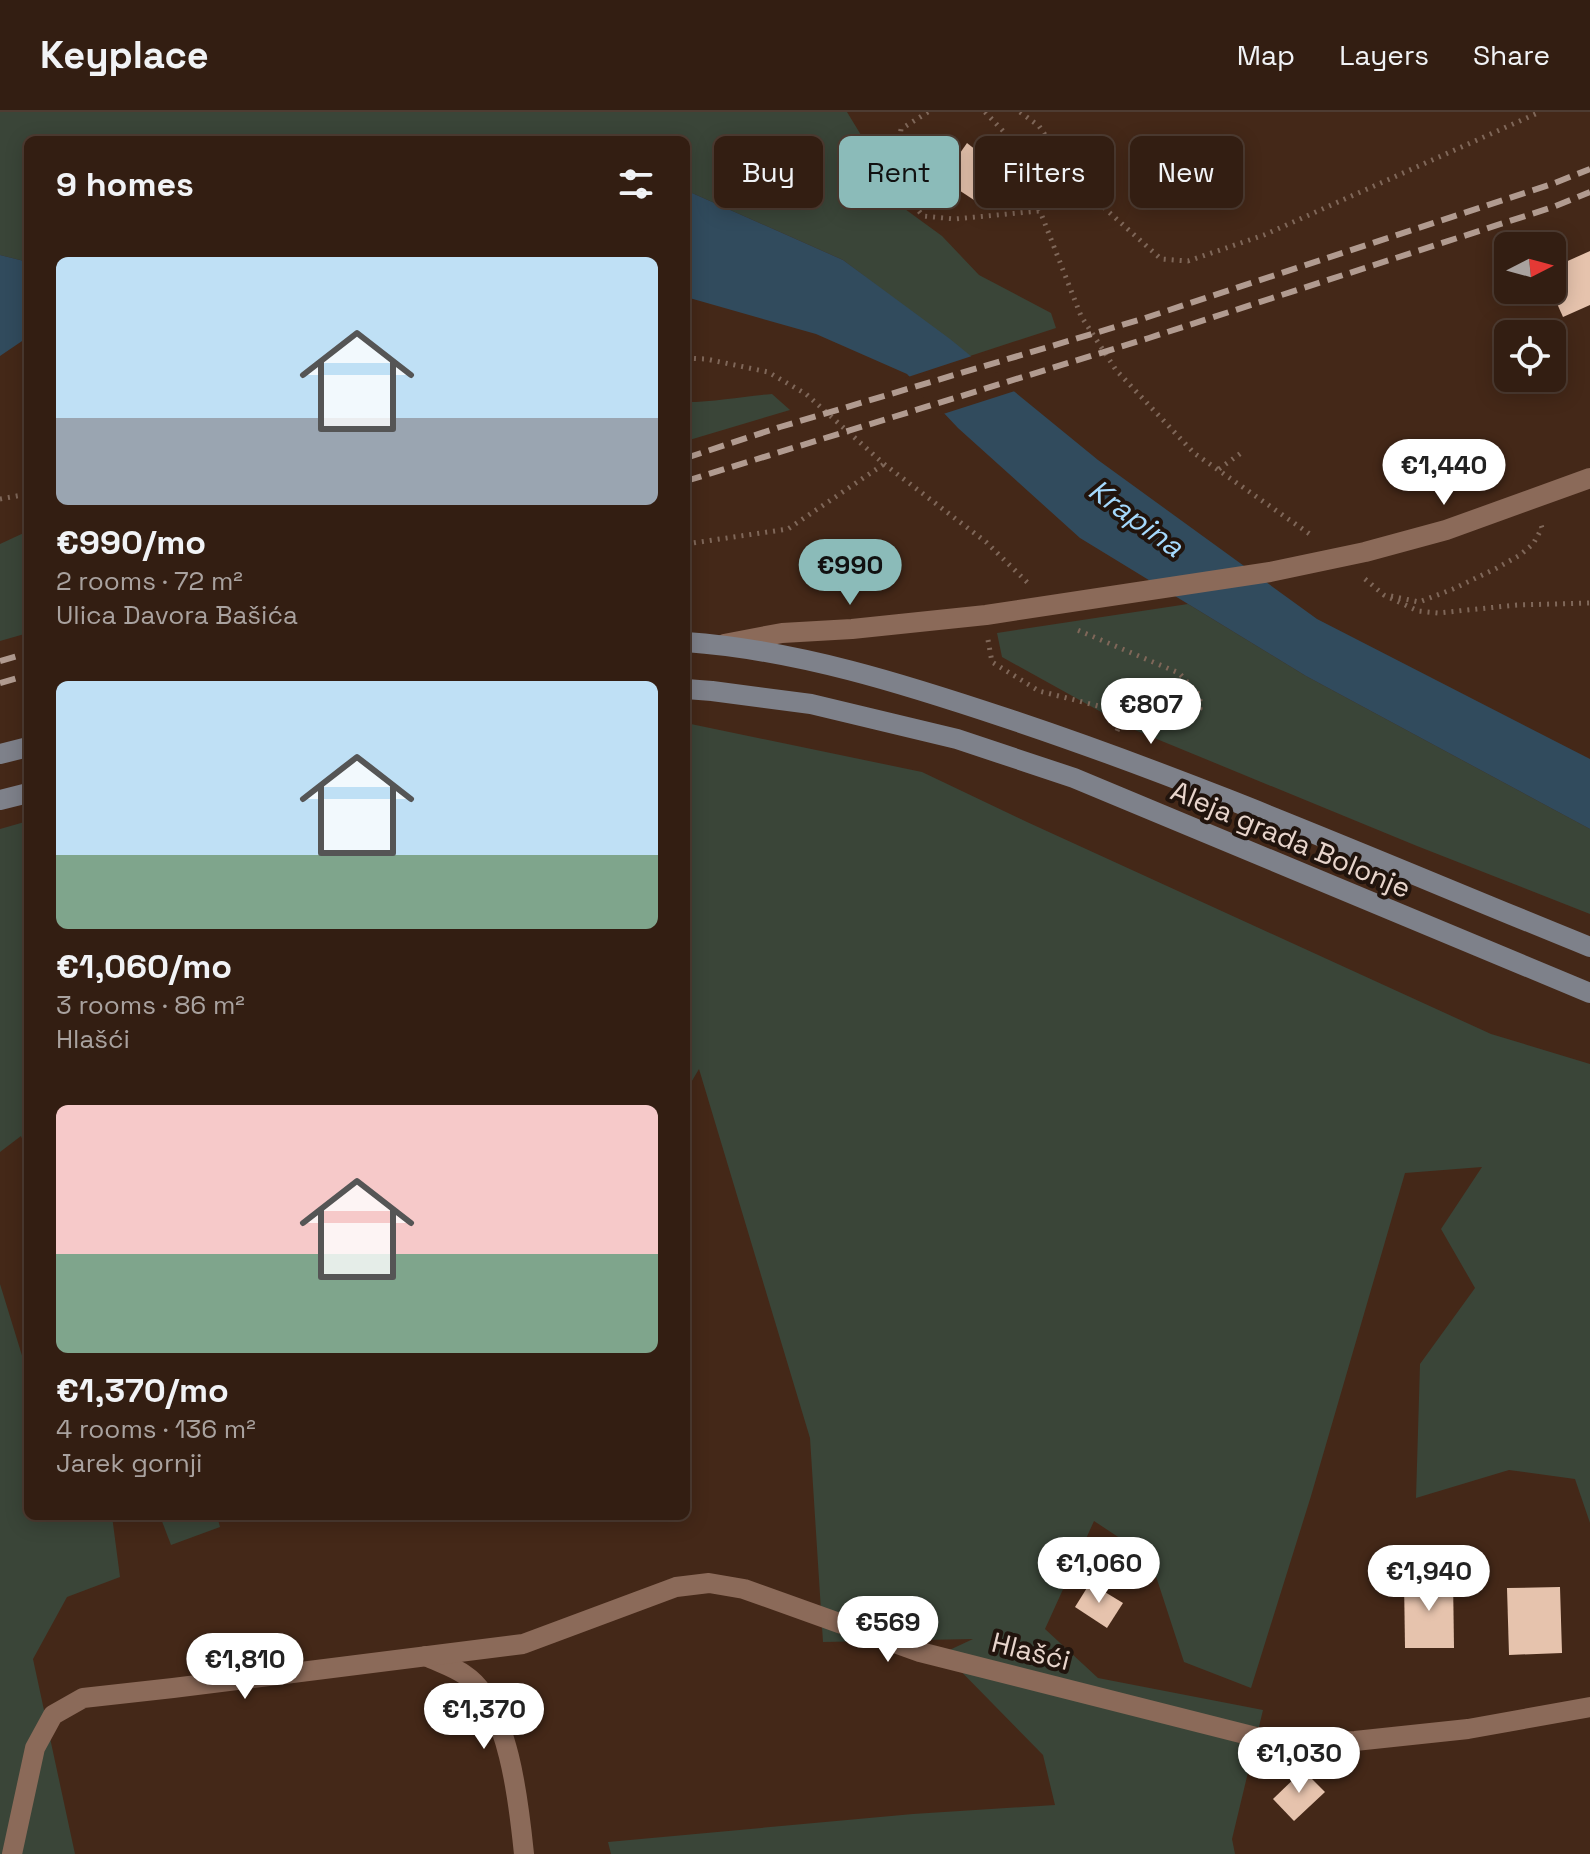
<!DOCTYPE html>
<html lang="en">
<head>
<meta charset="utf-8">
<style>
  body { margin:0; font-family:"Space Grotesk",sans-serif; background:#3b271b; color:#f1f3f6; height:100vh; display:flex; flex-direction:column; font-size:30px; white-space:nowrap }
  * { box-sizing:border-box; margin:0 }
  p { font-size:26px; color:#a9a29f }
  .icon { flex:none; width:44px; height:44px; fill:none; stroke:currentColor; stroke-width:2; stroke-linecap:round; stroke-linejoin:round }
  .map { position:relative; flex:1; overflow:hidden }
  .details { position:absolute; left:24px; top:24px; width:666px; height:1384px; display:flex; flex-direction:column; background:#331e12; border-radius:12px; box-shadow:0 4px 20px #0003,0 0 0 2px #4e3c32 }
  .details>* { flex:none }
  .guide { position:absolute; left:714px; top:24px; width:756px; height:72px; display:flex; gap:16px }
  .needle { width:52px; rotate:84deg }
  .tools { position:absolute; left:1494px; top:120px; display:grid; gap:16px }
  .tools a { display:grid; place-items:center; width:72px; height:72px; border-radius:12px; background:#331e12; box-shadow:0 4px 20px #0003,0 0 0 2px #4e3c32; font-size:40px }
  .price { position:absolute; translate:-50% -68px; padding:0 18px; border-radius:28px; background:#fff; color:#222; font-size:26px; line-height:52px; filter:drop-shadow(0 2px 4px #0008) }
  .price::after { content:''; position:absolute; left:50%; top:48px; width:24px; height:18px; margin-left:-12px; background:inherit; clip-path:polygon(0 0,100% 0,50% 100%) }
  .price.active { background:#8bbbb9; color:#111 }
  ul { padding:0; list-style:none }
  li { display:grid; align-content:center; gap:16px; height:424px; padding:0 32px }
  li span { display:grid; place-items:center; height:248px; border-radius:12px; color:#555 }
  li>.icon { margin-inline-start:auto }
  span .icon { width:144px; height:144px; fill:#fffc; stroke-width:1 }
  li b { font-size:34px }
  h2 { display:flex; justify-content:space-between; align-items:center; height:96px; padding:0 32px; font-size:34px }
  .pill { padding:0 28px; border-radius:12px; background:#331e12; box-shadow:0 4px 20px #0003,0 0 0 2px #4e3c32; font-size:28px; line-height:72px }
  .pill.active { background:#8bbbb9; color:#111 }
  header { display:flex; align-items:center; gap:48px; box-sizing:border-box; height:112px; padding:0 40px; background:#331e12; border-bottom:2px solid #4e3c32 }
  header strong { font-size:38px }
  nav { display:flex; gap:44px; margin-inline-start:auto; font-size:28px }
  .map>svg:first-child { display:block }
  .green { fill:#3a4538 }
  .water { fill:#314b5d }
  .pier { fill:#442818 }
  .building { fill:#e6c3ad }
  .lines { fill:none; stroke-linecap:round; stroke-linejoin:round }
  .path { stroke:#7f6759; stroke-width:5; stroke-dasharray:2 6; stroke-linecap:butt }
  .minor { stroke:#8b6a59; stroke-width:20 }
  .secondary { stroke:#7e818a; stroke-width:20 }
  .rail { stroke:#b19b90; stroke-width:6; stroke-dasharray:16 8; stroke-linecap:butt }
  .labels { text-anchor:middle; stroke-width:8; stroke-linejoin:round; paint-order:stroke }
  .street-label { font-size:28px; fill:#e8d5cc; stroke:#21140d }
  .water-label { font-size:30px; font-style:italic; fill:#a5d9fd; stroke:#21140d }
</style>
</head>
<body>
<header>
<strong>Keyplace</strong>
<nav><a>Map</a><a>Layers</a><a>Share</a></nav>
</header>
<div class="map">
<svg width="1590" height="1742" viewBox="0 0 1590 1742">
  <rect width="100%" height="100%" fill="#442818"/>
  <g class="green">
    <path d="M0,0H847L861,23L883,81L942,124L979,163L1051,201L1056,216L970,244L843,148L692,81L686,82V28H28V150L0,143Z"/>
    <path d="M772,282L790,298L686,329V290C715,290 743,284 772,282Z"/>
    <path d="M28,419V521L0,529V432Z"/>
    <path d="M1188,492L1306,564L1590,717V802L1417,734L1130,616L1002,545L997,521Z"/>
    <path d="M686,611L922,660L1027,710L1491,922L1590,952V1411L1575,1367L1509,1358L1416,1386L1420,1252L1475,1176L1441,1117L1482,1055L1405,1061L1311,1384L1251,1576L1184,1550L1150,1446L1094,1409L1045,1517L1098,1566L1263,1598L1232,1727L1235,1742H611L608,1730L913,1702L1055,1693L1043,1643L943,1541L973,1527L823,1530L810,1326L699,957L686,979Z"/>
    <path d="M28,709V1043L21,1024L0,1040V717Z"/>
    <path d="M0,1172L28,1263V1404H112L120,1465L67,1485L33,1547L75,1742H0Z"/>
    <path d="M160,1404H217L220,1415L171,1433Z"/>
  </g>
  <g class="water">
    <path d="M692,81L843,148L950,227L1098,348L1317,507L1590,647V717L1306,564L1080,426L958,316L907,262L816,222L686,185V82Z"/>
    <path d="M0,143L28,150V225L0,244Z"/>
  </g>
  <path class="pier" d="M975,243L1018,278L940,303L905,266Z"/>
  <g class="building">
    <path d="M967,31L999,56L977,90L942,67Z"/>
    <path d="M1590,139V193L1563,205L1551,178L1552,156Z"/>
    <path d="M1453,1466L1454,1536H1405L1404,1467Z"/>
    <path d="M1090,1471L1123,1491L1107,1516L1075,1495Z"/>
    <path d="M1560,1475L1562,1541L1509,1543L1507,1476Z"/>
    <path d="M1303,1658L1325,1680L1294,1709L1273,1687Z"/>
  </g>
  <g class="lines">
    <g class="path">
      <path d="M928,0L901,17C896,59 895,71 923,104L955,107L1040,99"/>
      <path d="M985,0L1004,20L1027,75L1040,99L1081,204L1116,258L1194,341L1314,425"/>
      <path d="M1020,0L1039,14L1081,75L1161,147L1188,149L1264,123L1540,0"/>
      <path d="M686,246L706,247L768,260L806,282L884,352L986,430L1028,471"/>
      <path d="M1219,357L1241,341"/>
      <path d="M0,387L28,382"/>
      <path d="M686,432L788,417L884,352"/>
      <path d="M1365,467L1384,483L1418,499L1438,501L1517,493L1590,491"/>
      <path d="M1391,484L1419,490L1453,477L1497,456L1520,443L1533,432L1542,416L1540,410"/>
      <path d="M988,528L992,550L1039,579L1154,608L1189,610L1200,597V584L1179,561L1075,517"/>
      <path d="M1117,619L1124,601"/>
    </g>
    <g class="minor">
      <path d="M724,532L782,521L852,517L986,503L1270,460L1365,440L1446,418L1590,366"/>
      <path d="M426,1544C438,1550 454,1555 465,1563C509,1592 519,1693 524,1742"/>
      <path d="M12,1742L35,1636L53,1603L83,1586L173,1576L523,1532L676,1475L709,1471L744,1477L920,1540L1276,1630L1355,1629L1468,1617L1590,1595"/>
    </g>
    <g class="secondary">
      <path d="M686,530C797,538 904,572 1009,607C1207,673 1397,757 1590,835"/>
      <path d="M686,577L712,579L811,592L957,627L1074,666L1590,881"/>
      <path d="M0,642L28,635"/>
      <path d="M0,688L28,681"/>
    </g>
    <g class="rail">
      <path d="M686,346L780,315L1142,207L1552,72L1590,57"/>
      <path d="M686,369L1149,226L1553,95L1590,80"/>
      <path d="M0,549L28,541"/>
      <path d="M0,571L28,563"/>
    </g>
  </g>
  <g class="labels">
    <g class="street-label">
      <text transform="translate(1291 727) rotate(23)" y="10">Aleja grada Bolonje</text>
      <text transform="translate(1031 1539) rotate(14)" y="10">Hlašći</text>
    </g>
    <g class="water-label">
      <text transform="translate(1136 406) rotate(36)" y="10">Krapina</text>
    </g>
  </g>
</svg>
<div class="tools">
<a><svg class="needle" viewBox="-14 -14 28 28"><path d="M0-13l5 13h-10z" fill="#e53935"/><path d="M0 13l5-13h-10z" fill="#a9a29f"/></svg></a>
<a><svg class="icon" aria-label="locate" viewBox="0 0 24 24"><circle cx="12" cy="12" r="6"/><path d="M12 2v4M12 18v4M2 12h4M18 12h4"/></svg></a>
</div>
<b class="price" style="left:1444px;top:395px">€1,440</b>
<b class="price active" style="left:850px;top:495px">€990</b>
<b class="price" style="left:1151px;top:634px">€807</b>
<b class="price" style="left:1099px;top:1493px">€1,060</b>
<b class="price" style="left:1429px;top:1501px">€1,940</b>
<b class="price" style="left:888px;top:1552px">€569</b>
<b class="price" style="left:245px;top:1589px">€1,810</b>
<b class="price" style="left:484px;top:1639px">€1,370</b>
<b class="price" style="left:1299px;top:1683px">€1,030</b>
<div class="guide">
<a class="pill">Buy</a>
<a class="pill active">Rent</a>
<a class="pill">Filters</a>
<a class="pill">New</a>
</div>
<section class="details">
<h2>9 homes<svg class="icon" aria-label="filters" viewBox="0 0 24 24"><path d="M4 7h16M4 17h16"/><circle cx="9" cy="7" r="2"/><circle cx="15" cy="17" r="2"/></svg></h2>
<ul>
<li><span style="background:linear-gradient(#bfe0f5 65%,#9aa5b1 0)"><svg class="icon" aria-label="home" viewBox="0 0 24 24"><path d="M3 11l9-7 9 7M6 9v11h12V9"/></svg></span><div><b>€990/mo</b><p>2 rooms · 72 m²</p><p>Ulica Davora Bašića</p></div></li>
<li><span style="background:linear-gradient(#bfe0f5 70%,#7fa58c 0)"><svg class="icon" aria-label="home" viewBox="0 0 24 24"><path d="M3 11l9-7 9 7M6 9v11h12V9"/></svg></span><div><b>€1,060/mo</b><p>3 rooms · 86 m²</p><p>Hlašći</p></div></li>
<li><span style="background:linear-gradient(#f6c9c9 60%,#7fa58c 0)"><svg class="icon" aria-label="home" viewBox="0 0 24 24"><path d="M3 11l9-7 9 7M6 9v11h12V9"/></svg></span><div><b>€1,370/mo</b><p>4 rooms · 136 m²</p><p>Jarek gornji</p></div></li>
</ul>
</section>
</div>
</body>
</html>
